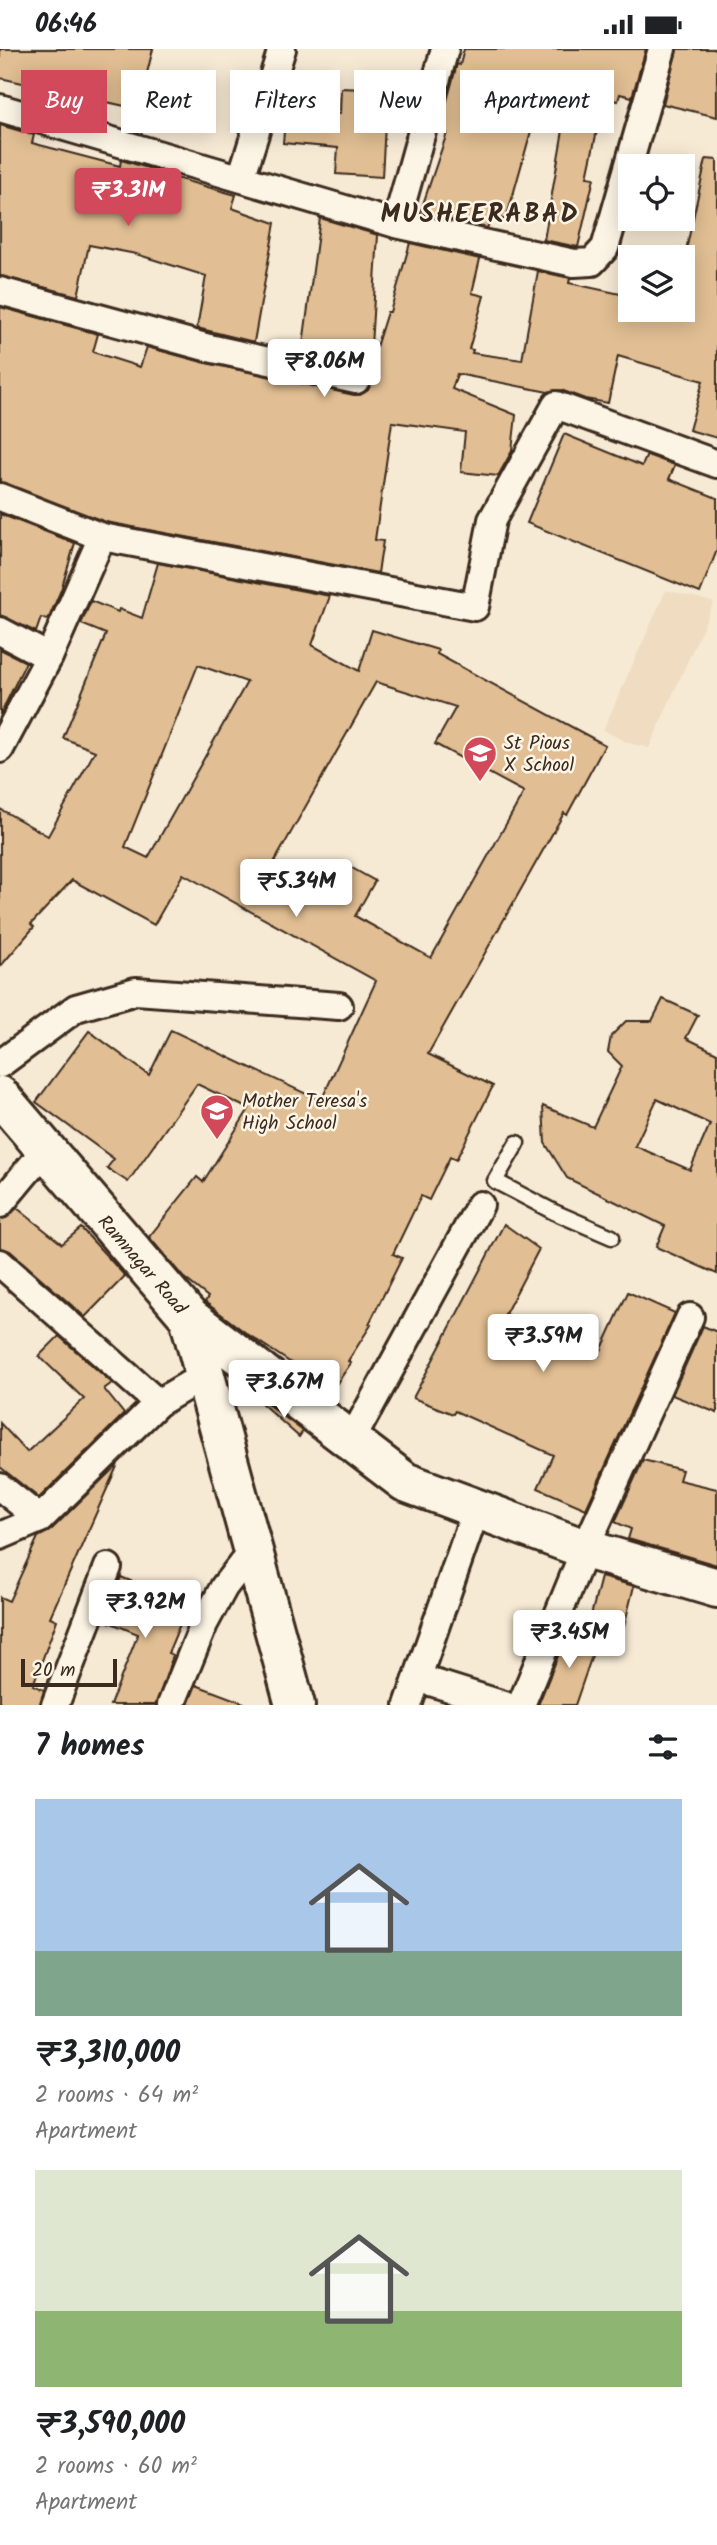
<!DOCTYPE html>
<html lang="en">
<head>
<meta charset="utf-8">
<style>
  body { margin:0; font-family:Kalam,sans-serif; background:#f6f6f6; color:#202124; height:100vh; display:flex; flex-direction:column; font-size:26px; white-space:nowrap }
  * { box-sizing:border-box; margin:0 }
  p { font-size:23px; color:#757577 }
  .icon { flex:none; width:38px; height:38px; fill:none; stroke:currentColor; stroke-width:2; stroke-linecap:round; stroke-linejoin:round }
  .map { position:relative; height:1656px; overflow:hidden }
  .drawer { display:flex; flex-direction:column; background:#fff; flex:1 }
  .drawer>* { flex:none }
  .banner { position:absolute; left:21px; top:21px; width:676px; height:63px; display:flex; gap:14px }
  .controls { position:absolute; left:618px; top:105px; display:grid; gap:14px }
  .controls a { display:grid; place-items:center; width:77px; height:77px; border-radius:0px; background:#fff; box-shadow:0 4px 18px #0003; font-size:35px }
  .scale { position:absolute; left:21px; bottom:18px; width:96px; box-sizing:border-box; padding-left:7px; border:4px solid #3b2a1e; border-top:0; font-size:19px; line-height:24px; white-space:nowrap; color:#3b2a1e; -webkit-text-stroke:5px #fcf5e5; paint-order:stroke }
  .price { position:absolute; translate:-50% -60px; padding:0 16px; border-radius:7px; background:#fff; color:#222; font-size:23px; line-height:46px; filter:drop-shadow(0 2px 4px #0008) }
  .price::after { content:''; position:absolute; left:50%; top:42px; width:21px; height:16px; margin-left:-10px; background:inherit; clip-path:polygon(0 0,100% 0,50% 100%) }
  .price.current { background:#d1495b; color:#fff }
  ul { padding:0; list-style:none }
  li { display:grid; align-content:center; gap:14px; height:371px; padding:0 35px }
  li span { display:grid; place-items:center; height:217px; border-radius:0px; color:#555 }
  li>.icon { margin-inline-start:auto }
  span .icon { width:126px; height:126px; fill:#fffc; stroke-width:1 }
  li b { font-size:30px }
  h2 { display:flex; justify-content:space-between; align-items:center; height:84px; padding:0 35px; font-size:30px }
  .chip { padding:0 24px; border-radius:0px; background:#fff; box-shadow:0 4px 18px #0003; font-size:24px; line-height:63px }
  .chip.current { background:#d1495b; color:#fff }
  .status { display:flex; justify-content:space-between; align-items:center; height:49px; padding:0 35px; background:#fff; direction:ltr }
  .status svg { height:19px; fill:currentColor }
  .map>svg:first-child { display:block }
  .built { fill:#f0ddc1 }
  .building { fill:#e1be93; stroke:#3b2a1e; stroke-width:2; fill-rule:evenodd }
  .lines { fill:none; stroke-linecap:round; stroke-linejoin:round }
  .lane-casing { stroke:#3b2a1e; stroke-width:19 }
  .street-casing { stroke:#3b2a1e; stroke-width:32 }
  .secondary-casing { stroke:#3b2a1e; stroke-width:44 }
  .lane { stroke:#fcf5e5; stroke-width:14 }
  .street { stroke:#fcf5e5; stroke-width:26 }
  .secondary { stroke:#fcf5e5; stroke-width:38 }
  .labels { text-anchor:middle; stroke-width:5; stroke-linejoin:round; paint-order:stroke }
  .poi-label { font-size:19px; fill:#3b2a1e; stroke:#fcf5e5; text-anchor:start }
  .street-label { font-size:19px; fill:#3b2a1e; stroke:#fcf5e5 }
  .district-label { font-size:26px; font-weight:bold; letter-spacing:2px; fill:#3b2a1e; stroke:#fcf5e5 }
</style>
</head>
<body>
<div class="status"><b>06:46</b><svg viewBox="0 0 49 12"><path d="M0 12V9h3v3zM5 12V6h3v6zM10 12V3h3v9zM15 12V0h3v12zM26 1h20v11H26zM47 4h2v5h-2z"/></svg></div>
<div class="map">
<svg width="717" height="1656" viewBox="0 0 717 1656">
  <rect width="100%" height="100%" fill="#f7ead5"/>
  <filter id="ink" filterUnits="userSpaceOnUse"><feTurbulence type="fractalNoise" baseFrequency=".0143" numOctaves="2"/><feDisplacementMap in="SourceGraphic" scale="14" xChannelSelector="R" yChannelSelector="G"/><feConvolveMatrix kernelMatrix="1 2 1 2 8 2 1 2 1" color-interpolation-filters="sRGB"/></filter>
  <g filter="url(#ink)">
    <path class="built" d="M666,541L714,553L649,699L628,694L603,681Z"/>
    <g class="building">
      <path d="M0,0H153L138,60L0,29Z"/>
      <path d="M464,0H646L632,48L620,45L618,52L604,49L587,128L594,129L578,198L544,191L563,81L533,75L506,171L493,167L487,179L420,164L447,84L439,81L457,15L460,16Z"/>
      <path d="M677,0H717V68L663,55Z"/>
      <path d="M341,39L387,41L382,128L336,125L338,99L283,94L286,60L340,65Z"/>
      <path d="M0,76L34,86L32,94L120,117L121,111L172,126V128L236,146L232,159L275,174L254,293L197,279L206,227L136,205L89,196L78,247L0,227Z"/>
      <path d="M706,110L717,111V389L689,381L703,332L618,307L608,354L585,350L561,341L548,343L457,325L452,340L516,366L512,402L498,427L461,423L465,383L392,373L375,491L383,492L378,524L106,473L0,433V258L98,285L93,303L140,318L147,298L206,314L360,346L368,341L371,334V326L366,319L302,303L320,169L378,186L371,297L376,298L387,263H390L410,194L480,210L472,244L484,247L469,300L473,301L472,304L522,311L538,222L570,229L569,234L630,247V261H682V251L692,217L683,215Z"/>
      <path d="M564,385L642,417L647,406L675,416L669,430L717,449V501L700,544L527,474Z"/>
      <path d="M0,465L75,494L61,541L48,571L41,569L36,583L0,566Z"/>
      <path d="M158,514L330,547L312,596L359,622L372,581L438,601L437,605L605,696L567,766L564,764L428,1005L493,1037L456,1111L450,1108L429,1151L421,1147L393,1205L402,1209L369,1275L371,1276L348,1312L351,1314L328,1347L291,1318L294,1316L246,1284L205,1253L208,1248L183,1228L149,1188L197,1128L203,1133L249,1060L197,1035L128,1133L107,1119L114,1110L36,1053L89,982L149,1026L171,981L321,1052L376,932L183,825L154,876L72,831L31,875L34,878L0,918V760L48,787L95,702L63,689L106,585L81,575L91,552L118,563L119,560L142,569ZM198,616L247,633L148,809L125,798ZM376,633L456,658L435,695L524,743L431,909L355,867L375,832L343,814L325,847L272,817Z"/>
      <path d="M0,600L26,613L0,666Z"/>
      <path d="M663,950L698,966L686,989L717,1004V1225L656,1198L665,1177L567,1129L545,1094L543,1057L593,1078L622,1017L608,1003L611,987L626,972H652ZM657,1050L710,1075L690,1121L635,1097Z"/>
      <path d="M17,1159L62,1195L81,1179L125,1227L85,1268L10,1202L0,1199V1170L6,1169Z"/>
      <path d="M504,1175L539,1200L505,1265L599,1306L628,1243L675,1264L586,1460L538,1439L553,1406L455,1362L453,1365L413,1349Z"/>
      <path d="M703,1277L717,1283V1364L672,1346Z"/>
      <path d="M59,1287L112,1334L104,1340L124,1365L39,1449L0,1418V1374L27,1403L84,1350L39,1307Z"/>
      <path d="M262,1351L303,1382L299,1388L260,1353Z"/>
      <path d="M643,1411L682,1421L679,1431L717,1440V1516L628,1490L631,1480L615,1473Z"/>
      <path d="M118,1415L50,1568L57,1571L33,1636L44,1641L40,1656H0V1548L9,1552L38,1488L51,1481Z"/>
      <path d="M121,1528L188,1556L168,1604L173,1606L156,1656H110L138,1585L104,1571Z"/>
      <path d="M601,1528L634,1537L621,1590L587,1582Z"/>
      <path d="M569,1580L598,1589L575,1656H538Z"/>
      <path d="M196,1636L244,1654L243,1656H188Z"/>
    </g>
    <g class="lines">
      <g class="lane-casing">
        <path id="lane" d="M517,1094L495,1132L554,1163L612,1188"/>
      </g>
      <g class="street-casing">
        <g id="street">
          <path d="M0,59L396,175L574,214L592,213L605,199L662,0"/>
          <path d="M241,129L282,0"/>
          <path d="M396,175L445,0"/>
          <path d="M0,242L209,299L356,331"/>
          <path d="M0,448L102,488L475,558L492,471L556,356L717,415"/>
          <path d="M0,582L49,608"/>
          <path d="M0,700L49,608L102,488"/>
          <path d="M0,1015L76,959L136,942L339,957"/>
          <path d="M0,1155L45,1101"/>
          <path d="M0,1214L158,1354"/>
          <path d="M351,1392L480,1156"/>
          <path d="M0,1438L40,1470"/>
          <path d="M0,1487L40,1470L158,1354L205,1326"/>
          <path d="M418,1629L504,1656"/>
          <path d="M55,1656L108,1518"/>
          <path d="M171,1656L204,1575L224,1538L252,1502"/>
          <path d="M408,1656L477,1458"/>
          <path d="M521,1656L585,1500L690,1268"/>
        </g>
      </g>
      <g class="secondary-casing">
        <g id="secondary">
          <path d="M0,1047L189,1268L295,1656"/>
          <path d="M189,1268L405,1433L585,1500L717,1539"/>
        </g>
      </g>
      <use href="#lane" class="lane"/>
      <use href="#street" class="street"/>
      <use href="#secondary" class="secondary"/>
    </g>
  </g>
  <defs>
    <g id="university-pin" transform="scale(1.75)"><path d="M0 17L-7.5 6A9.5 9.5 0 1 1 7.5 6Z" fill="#d1495b" stroke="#fcf5e5"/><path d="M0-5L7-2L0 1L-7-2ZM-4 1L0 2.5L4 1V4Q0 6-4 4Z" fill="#fff"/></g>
  </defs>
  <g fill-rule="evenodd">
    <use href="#university-pin" x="480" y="704"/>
    <use href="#university-pin" x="217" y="1062"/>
  </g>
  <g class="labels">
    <g class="poi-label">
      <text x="504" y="700">St Pious<tspan x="504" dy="22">X School</tspan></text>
      <text x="242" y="1058">Mother Teresa's<tspan x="242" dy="22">High School</tspan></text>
    </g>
    <g class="street-label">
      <text transform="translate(143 1215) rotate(49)" y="7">Ramnagar Road</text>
    </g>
    <g class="district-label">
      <text x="480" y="173">MUSHEERABAD</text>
    </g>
  </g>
</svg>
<div class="controls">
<a><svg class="icon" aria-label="locate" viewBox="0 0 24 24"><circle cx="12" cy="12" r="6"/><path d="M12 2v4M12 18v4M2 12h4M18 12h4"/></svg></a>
<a><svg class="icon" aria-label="layers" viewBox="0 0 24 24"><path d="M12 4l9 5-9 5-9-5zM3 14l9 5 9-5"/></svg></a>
</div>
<div class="scale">20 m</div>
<b class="price current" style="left:128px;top:179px">₹3.31M</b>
<b class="price" style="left:324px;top:350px">₹8.06M</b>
<b class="price" style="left:296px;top:870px">₹5.34M</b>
<b class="price" style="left:543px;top:1325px">₹3.59M</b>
<b class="price" style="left:284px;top:1371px">₹3.67M</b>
<b class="price" style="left:145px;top:1591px">₹3.92M</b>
<b class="price" style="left:569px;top:1621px">₹3.45M</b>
<div class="banner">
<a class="chip current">Buy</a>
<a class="chip">Rent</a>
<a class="chip">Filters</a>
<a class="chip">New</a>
<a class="chip">Apartment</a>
</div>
</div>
<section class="drawer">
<h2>7 homes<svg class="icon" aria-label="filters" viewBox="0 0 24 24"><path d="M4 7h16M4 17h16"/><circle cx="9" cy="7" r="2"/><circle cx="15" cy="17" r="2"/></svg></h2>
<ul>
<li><span style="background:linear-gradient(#a9c7e8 70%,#7fa58c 0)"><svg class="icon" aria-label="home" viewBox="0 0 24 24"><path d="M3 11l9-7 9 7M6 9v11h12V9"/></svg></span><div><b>₹3,310,000</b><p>2 rooms · 64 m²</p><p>Apartment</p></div></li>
<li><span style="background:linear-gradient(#dfe7d0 65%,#8fb573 0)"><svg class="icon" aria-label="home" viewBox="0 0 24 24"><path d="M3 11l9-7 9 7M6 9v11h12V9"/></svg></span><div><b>₹3,590,000</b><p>2 rooms · 60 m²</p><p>Apartment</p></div></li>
</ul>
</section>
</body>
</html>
